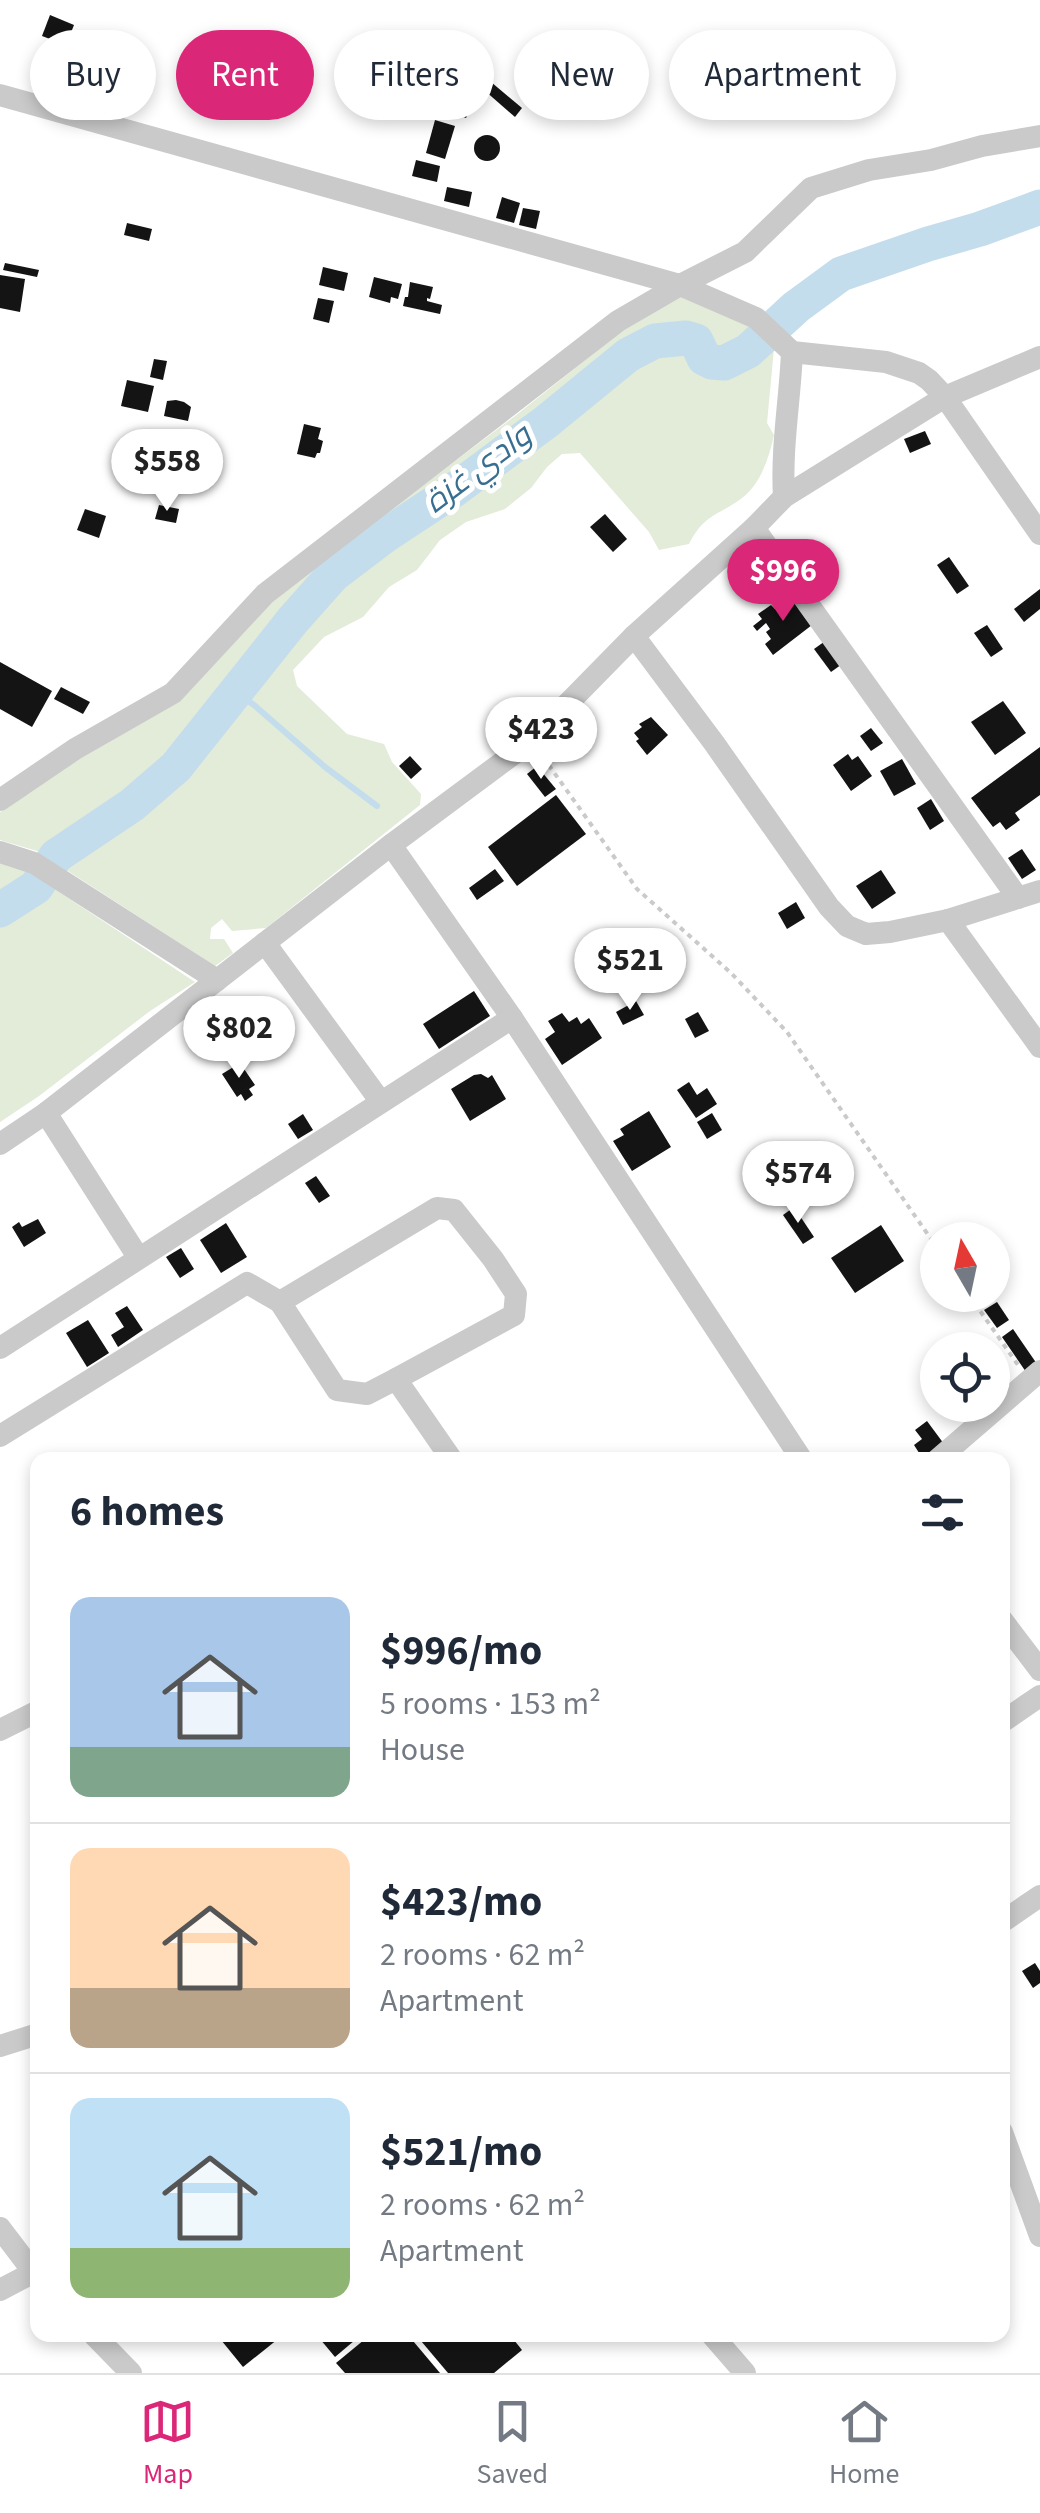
<!DOCTYPE html>
<html lang="en">
<head>
<meta charset="utf-8">
<style>
  body { margin:0; font-family:"Source Sans 3",Cairo,sans-serif; background:#f2f2f3; color:#1f2937; height:100vh; display:flex; flex-direction:column; font-size:38px; white-space:nowrap }
  * { box-sizing:border-box; margin:0 }
  p { font-size:32px; color:#747a83 }
  .icon { flex:none; width:55px; height:55px; fill:none; stroke:currentColor; stroke-width:2; stroke-linecap:round; stroke-linejoin:round }
  .map { position:relative; flex:1; overflow:hidden }
  .side { position:absolute; left:30px; top:1452px; width:980px; height:890px; display:flex; flex-direction:column; background:#fff; border-radius:20px; box-shadow:0 5px 15px #0003 }
  .side>* { flex:none }
  .guide { position:absolute; left:30px; top:30px; width:980px; height:90px; display:flex; gap:20px }
  .needle { width:65px; rotate:351deg }
  .tools { position:absolute; left:920px; top:1222px; display:grid; gap:20px }
  .tools a { display:grid; place-items:center; width:90px; height:90px; border-radius:50%; background:#fff; box-shadow:0 5px 15px #0003; font-size:50px }
  .price { position:absolute; translate:-50% -85px; padding:0 22px; border-radius:35px; background:#fff; color:#222; font-size:32px; line-height:65px; filter:drop-shadow(0 2px 5px #0008) }
  .price::after { content:''; position:absolute; left:50%; top:60px; width:30px; height:22px; margin-left:-15px; background:inherit; clip-path:polygon(0 0,100% 0,50% 100%) }
  .price.selected { background:#db2777; color:#fff }
  ul { padding:0; list-style:none }
  li { display:flex; align-items:center; gap:30px; height:250px; padding:0 40px }
  li+li { border-top:2px solid #e0e1e3 }
  li span { display:grid; place-items:center; flex:none; width:280px; height:200px; border-radius:20px; color:#555 }
  li>.icon { margin-inline-start:auto }
  span .icon { width:120px; height:120px; fill:#fffc; stroke-width:1 }
  li b { font-size:42px }
  h2 { display:flex; justify-content:space-between; align-items:center; height:120px; padding:0 40px; font-size:42px }
  .tag { padding:0 35px; border-radius:45px; background:#fff; box-shadow:0 5px 15px #0003; font-size:35px; line-height:90px }
  .tag.selected { background:#db2777; color:#fff }
  .menu { display:flex; justify-content:space-around; align-items:center; height:140px; border-top:2px solid #e0e1e3; background:#fff; font-size:28px; color:#747a83 }
  .menu a { display:grid; justify-items:center; gap:5px }
  .menu .selected { color:#db2777 }
  .map>svg:first-child { display:block }
  .green { fill:#e3ebd9 }
  .lines { fill:none; stroke-linecap:round; stroke-linejoin:round }
  .stream { stroke:#c4ddec; stroke-width:6 }
  .river { stroke:#c4ddec; stroke-width:35 }
  .building { fill:#141414 }
  .path { stroke:#cacaca; stroke-width:4; stroke-dasharray:5 5; stroke-linecap:butt }
  .minor { stroke:#cacaca; stroke-width:22 }
  .labels { text-anchor:middle; stroke-width:10; stroke-linejoin:round; paint-order:stroke }
  .water-label { font-size:32px; font-style:italic; fill:#386f91; stroke:#fff }
</style>
</head>
<body>
<div class="map">
<svg width="1040" height="2373" viewBox="0 0 1040 2373">
  <rect width="100%" height="100%" fill="#fff"/>
  <g class="green">
    <path d="M681,296L746,324L774,348L767,423L774,435C769,457 761,484 742,498C718,516 704,514 689,544L659,550L649,532L580,453L562,454L547,467L531,488L505,509L466,522L440,540L417,570L389,587L363,617L324,637L293,670L297,686L347,734L384,744L392,762L421,794L420,805L266,928L232,931L222,919L211,928L210,939H224L233,953L215,966L37,851L0,840V812L79,758L334,552L515,416L622,331Z"/>
    <path d="M0,862L29,872L195,982L150,1011L39,1096L0,1122Z"/>
  </g>
  <g class="lines">
    <path class="stream" d="M236,692L254,705L325,767L377,806"/>
    <path class="river" d="M0,910L36,887L56,856L132,805L176,767L293,620L333,575L383,537L454,490L546,422L628,355L655,341L686,338L696,341L704,358L712,362L724,363L748,351L796,307L841,274L928,244L980,229L1040,207"/>
  </g>
  <g class="building">
    <path d="M50,15L74,25L66,45L42,36Z"/>
    <path d="M450,74L461,80L449,104L437,98Z"/>
    <path d="M491,82L522,108L515,117L484,90Z"/>
    <path d="M466,83L475,87L477,95L466,118L456,114L460,104L457,103Z"/>
    <path d="M435,120L455,126L445,159L426,153Z"/>
    <circle cx="487" cy="148" r="13"/>
    <path d="M416,160L440,166L437,182L412,176Z"/>
    <path d="M447,187L472,192L469,207L444,201Z"/>
    <path d="M502,197L520,203L514,223L496,218Z"/>
    <path d="M523,208L540,211L536,229L519,225Z"/>
    <path d="M127,223L152,229L149,241L124,235Z"/>
    <path d="M5,263L39,270L37,277L3,270Z"/>
    <path d="M323,267L348,273L344,291L319,285Z"/>
    <path d="M0,275L25,279L20,312L0,308Z"/>
    <path d="M374,277L402,284L398,299L391,297L390,303L369,297Z"/>
    <path d="M410,282L433,287L430,299L427,298V301L442,305L440,314L403,306L405,297H408Z"/>
    <path d="M318,298L334,301L329,323L313,319Z"/>
    <path d="M154,359L167,361L163,380L150,377Z"/>
    <path d="M127,380L154,386L148,412L121,406Z"/>
    <path d="M176,400L184,402L191,407L188,421L164,416L167,401Z"/>
    <path d="M304,424L321,428L318,439L323,441L320,453H317L315,458L297,454Z"/>
    <path d="M925,431L931,444L910,453L904,439Z"/>
    <path d="M159,505L179,509L176,523L155,519Z"/>
    <path d="M85,509L106,516L99,538L77,530Z"/>
    <path d="M605,514L627,539L613,552L590,527Z"/>
    <path d="M949,557L969,586L957,594L937,565Z"/>
    <path d="M1040,589V609L1024,622L1014,609Z"/>
    <path d="M791,597L812,625L773,655L765,644L771,639L766,632L770,629L766,623L757,631L753,626L762,619L758,614L771,605L775,609Z"/>
    <path d="M987,625L1003,649L991,657L974,633Z"/>
    <path d="M828,639L845,662L831,672L814,649Z"/>
    <path d="M0,662L52,691L32,727L0,709Z"/>
    <path d="M61,687L90,702L83,714L54,699Z"/>
    <path d="M1003,701L1026,733L995,755L971,722Z"/>
    <path d="M651,717L668,735L647,755L636,741L639,739L634,733L642,727L639,724Z"/>
    <path d="M871,728L883,743L871,751L860,736Z"/>
    <path d="M1040,747V795L1015,813L1020,820L1006,830L1000,822L993,827L971,798Z"/>
    <path d="M848,754L852,760L858,756L872,776L851,791L833,765Z"/>
    <path d="M410,756L422,769L411,779L399,766Z"/>
    <path d="M902,759L916,784L894,796L880,771Z"/>
    <path d="M537,766L556,789L545,797L527,774Z"/>
    <path d="M556,795L586,834L517,886L488,847Z"/>
    <path d="M931,799L944,821L930,830L917,808Z"/>
    <path d="M1022,849L1036,870L1022,879L1008,858Z"/>
    <path d="M495,869L504,881L477,900L469,888Z"/>
    <path d="M881,870L896,893L872,909L856,886Z"/>
    <path d="M796,902L805,918L787,929L778,913Z"/>
    <path d="M474,991L490,1016L439,1049L423,1024Z"/>
    <path d="M636,1001L644,1015L623,1025L616,1012Z"/>
    <path d="M698,1012L709,1031L695,1038L685,1019Z"/>
    <path d="M562,1013L569,1022L577,1017L581,1024L589,1018L602,1038L562,1065L545,1039L555,1032L548,1021Z"/>
    <path d="M240,1063L255,1085L249,1089L253,1095L245,1101L241,1094L237,1097L222,1074Z"/>
    <path d="M481,1074L488,1078L492,1075L506,1099L470,1121L451,1089L474,1075Z"/>
    <path d="M689,1082L697,1095L707,1088L717,1104L696,1118L677,1090Z"/>
    <path d="M649,1111L671,1147L632,1171L613,1141L624,1135L620,1129Z"/>
    <path d="M712,1113L722,1130L707,1139L697,1122Z"/>
    <path d="M303,1114L313,1130L298,1139L288,1124Z"/>
    <path d="M316,1176L330,1196L319,1203L305,1183Z"/>
    <path d="M794,1207L814,1237L803,1244L783,1215Z"/>
    <path d="M38,1219L46,1233L24,1247L12,1227L19,1222L22,1227Z"/>
    <path d="M226,1223L247,1257L221,1273L200,1240Z"/>
    <path d="M881,1225L904,1261L855,1293L831,1258Z"/>
    <path d="M181,1248L194,1269L180,1278L166,1257Z"/>
    <path d="M997,1302L1009,1320L997,1328L984,1310Z"/>
    <path d="M127,1306L143,1330L118,1347L111,1335L124,1327L115,1313Z"/>
    <path d="M88,1320L109,1353L87,1367L66,1333Z"/>
    <path d="M1013,1329L1037,1364L1026,1372L1002,1337Z"/>
    <path d="M927,1421L944,1444L923,1459L914,1445L922,1439L915,1430Z"/>
    <path d="M1035,1963L1040,1971V1983L1033,1988L1022,1971Z"/>
    <path d="M217,2335H283L243,2367Z"/>
    <path d="M325,2335H361L335,2357L320,2339Z"/>
    <path d="M370,2335H408L440,2373H345L336,2363Z"/>
    <path d="M416,2335H510L522,2350L494,2373H448Z"/>
  </g>
  <g class="lines">
    <g class="path">
      <path d="M543,757L637,889L731,973L787,1032L938,1249"/>
      <path d="M969,1295L1018,1365"/>
    </g>
    <g class="minor">
      <path d="M0,95L680,285L756,318L792,352L886,362L919,373L929,380L945,397L1040,534"/>
      <path d="M784,497C781,448 790,400 792,352"/>
      <path d="M754,528L1018,898"/>
      <path d="M634,636L714,743L829,907L847,926L866,934L890,932L948,920L1040,891"/>
      <path d="M0,800L75,749L173,693L265,594L618,321L680,285L745,252L811,188L869,170L931,160L982,146L1040,136"/>
      <path d="M391,845L512,1018L802,1460"/>
      <path d="M0,852L34,863L217,980"/>
      <path d="M948,920L1040,1047"/>
      <path d="M265,943L381,1102"/>
      <path d="M46,1113L138,1257"/>
      <path d="M0,1144L46,1113L391,845L531,741L634,636L754,528L784,497L945,397L1040,357"/>
      <path d="M280,1302L437,1208L454,1210L493,1259L516,1294L514,1315L396,1379"/>
      <path d="M0,1348L512,1018"/>
      <path d="M0,1436L247,1283L280,1302L337,1390L367,1394L396,1379L452,1460"/>
      <path d="M937,1460L1040,1371"/>
      <path d="M1002,1620L1040,1670"/>
      <path d="M1002,1722L1040,1696"/>
      <path d="M0,1730L38,1711"/>
      <path d="M1002,1922L1040,1896"/>
      <path d="M0,2046L38,2034"/>
      <path d="M1002,2132L1040,2236"/>
      <path d="M0,2228L38,2278"/>
      <path d="M0,2290L38,2270"/>
      <path d="M94,2335L131,2373"/>
      <path d="M712,2335L745,2373"/>
    </g>
  </g>
  <g class="labels">
    <g class="water-label">
      <text transform="translate(477 468) rotate(-37)" y="11">وادي غزة</text>
    </g>
  </g>
</svg>
<div class="tools">
<a><svg class="needle" viewBox="-14 -14 28 28"><path d="M0-13l5 13h-10z" fill="#e53935"/><path d="M0 13l5-13h-10z" fill="#747a83"/></svg></a>
<a><svg class="icon" aria-label="locate" viewBox="0 0 24 24"><circle cx="12" cy="12" r="6"/><path d="M12 2v4M12 18v4M2 12h4M18 12h4"/></svg></a>
</div>
<b class="price" style="left:167px;top:514px">$558</b>
<b class="price selected" style="left:783px;top:624px">$996</b>
<b class="price" style="left:541px;top:782px">$423</b>
<b class="price" style="left:630px;top:1013px">$521</b>
<b class="price" style="left:239px;top:1081px">$802</b>
<b class="price" style="left:798px;top:1226px">$574</b>
<div class="guide">
<a class="tag">Buy</a>
<a class="tag selected">Rent</a>
<a class="tag">Filters</a>
<a class="tag">New</a>
<a class="tag">Apartment</a>
</div>
<section class="side">
<h2>6 homes<svg class="icon" aria-label="filters" viewBox="0 0 24 24"><path d="M4 7h16M4 17h16"/><circle cx="9" cy="7" r="2"/><circle cx="15" cy="17" r="2"/></svg></h2>
<ul>
<li><span style="background:linear-gradient(#a9c7e8 75%,#7fa58c 0)"><svg class="icon" aria-label="home" viewBox="0 0 24 24"><path d="M3 11l9-7 9 7M6 9v11h12V9"/></svg></span><div><b>$996/mo</b><p>5 rooms · 153 m²</p><p>House</p></div></li>
<li><span style="background:linear-gradient(#ffd9b3 70%,#b9a48a 0)"><svg class="icon" aria-label="home" viewBox="0 0 24 24"><path d="M3 11l9-7 9 7M6 9v11h12V9"/></svg></span><div><b>$423/mo</b><p>2 rooms · 62 m²</p><p>Apartment</p></div></li>
<li><span style="background:linear-gradient(#bfe0f5 75%,#8fb573 0)"><svg class="icon" aria-label="home" viewBox="0 0 24 24"><path d="M3 11l9-7 9 7M6 9v11h12V9"/></svg></span><div><b>$521/mo</b><p>2 rooms · 62 m²</p><p>Apartment</p></div></li>
</ul>
</section>
</div>
<nav class="menu">
<a class="selected"><svg class="icon" aria-label="map" viewBox="0 0 24 24"><path d="M3 6l6-2 6 2 6-2v14l-6 2-6-2-6 2zM9 4v14M15 6v14"/></svg>Map</a>
<a><svg class="icon" aria-label="saved" viewBox="0 0 24 24"><path d="M7 4h10v16l-5-4-5 4z"/></svg>Saved</a>
<a><svg class="icon" aria-label="home" viewBox="0 0 24 24"><path d="M3 11l9-7 9 7M6 9v11h12V9"/></svg>Home</a>
</nav>
</body>
</html>
